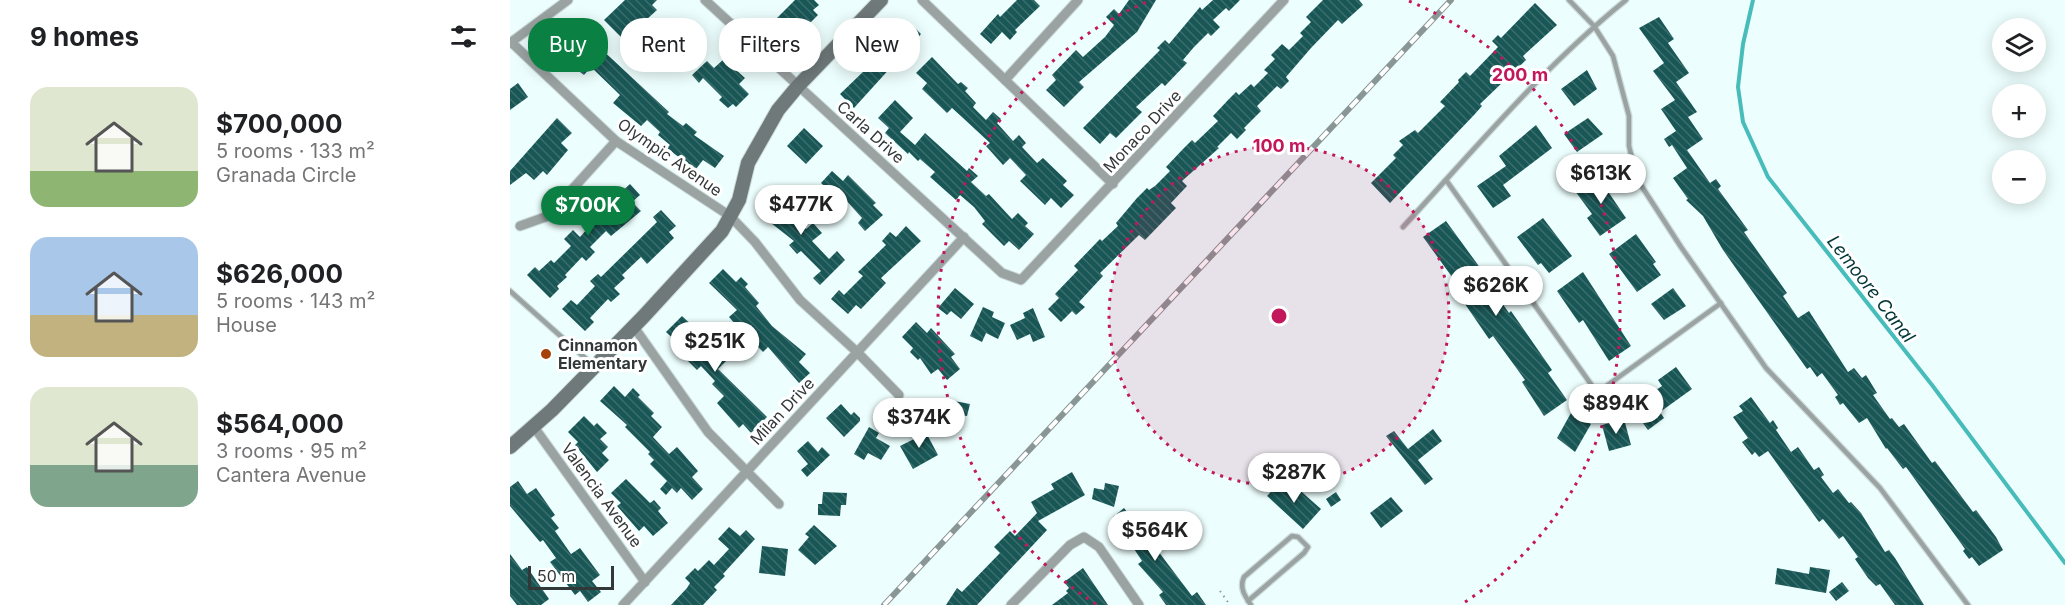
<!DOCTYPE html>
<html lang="en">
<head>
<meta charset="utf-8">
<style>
  body { margin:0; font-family:Inter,sans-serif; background:#f6f6f6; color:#202124; height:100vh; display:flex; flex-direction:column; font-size:22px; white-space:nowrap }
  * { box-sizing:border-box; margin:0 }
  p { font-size:20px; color:#757577 }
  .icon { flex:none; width:33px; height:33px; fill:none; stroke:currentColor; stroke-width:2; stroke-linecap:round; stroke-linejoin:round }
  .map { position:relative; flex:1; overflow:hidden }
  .details { display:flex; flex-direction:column; background:#fff; width:510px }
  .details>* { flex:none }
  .hud { position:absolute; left:18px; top:18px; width:570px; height:54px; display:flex; gap:12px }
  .controls { position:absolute; left:1482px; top:18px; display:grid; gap:12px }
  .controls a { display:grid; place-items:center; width:54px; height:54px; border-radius:50%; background:#fff; box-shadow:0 3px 15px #0003; font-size:30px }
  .scale { position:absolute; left:18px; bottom:15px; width:86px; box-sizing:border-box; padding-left:6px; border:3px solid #323838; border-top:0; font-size:16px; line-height:21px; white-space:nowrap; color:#323838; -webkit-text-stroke:4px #fff; paint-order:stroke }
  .price { position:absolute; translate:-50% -51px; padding:0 14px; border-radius:21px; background:#fff; color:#222; font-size:20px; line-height:39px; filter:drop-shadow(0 2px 3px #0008) }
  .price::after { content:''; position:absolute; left:50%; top:36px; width:18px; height:14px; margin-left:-9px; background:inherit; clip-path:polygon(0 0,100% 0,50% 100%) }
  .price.active { background:#0b8043; color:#fff }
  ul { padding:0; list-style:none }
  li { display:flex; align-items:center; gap:18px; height:150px; padding:0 30px }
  li span { display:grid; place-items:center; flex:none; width:168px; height:120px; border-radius:18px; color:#555 }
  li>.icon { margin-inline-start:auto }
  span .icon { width:72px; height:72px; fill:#fffc; stroke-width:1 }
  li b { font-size:26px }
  h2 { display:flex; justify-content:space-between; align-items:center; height:72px; padding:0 30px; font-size:26px }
  .pill { padding:0 21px; border-radius:24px; background:#fff; box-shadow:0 3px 15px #0003; font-size:21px; line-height:54px }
  .pill.active { background:#0b8043; color:#fff }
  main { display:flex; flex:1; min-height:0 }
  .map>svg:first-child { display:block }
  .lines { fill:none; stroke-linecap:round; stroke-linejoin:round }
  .stream { stroke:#48bcba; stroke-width:4 }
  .building { fill:url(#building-back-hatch) }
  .lane-casing { stroke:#cbdada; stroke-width:7 }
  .street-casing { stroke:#cbdada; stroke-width:11 }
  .secondary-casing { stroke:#cbdada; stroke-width:16 }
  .path { stroke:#8d9999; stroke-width:2; stroke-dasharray:1.5 4.5; stroke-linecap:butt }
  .lane { stroke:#9ba3a2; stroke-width:4.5 }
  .street { stroke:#9ba3a2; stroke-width:9 }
  .secondary { stroke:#6f7979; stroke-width:14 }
  .rail-casing { stroke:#8a9696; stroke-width:6 }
  .rail { stroke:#fff; stroke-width:4; stroke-dasharray:11; stroke-linecap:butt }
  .ring { fill:none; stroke:#c2185b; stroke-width:3; stroke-dasharray:3 6 }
  .poi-dot { fill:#a5420c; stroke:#fff; stroke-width:2 }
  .labels { text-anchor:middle; stroke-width:6; stroke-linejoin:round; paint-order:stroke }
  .street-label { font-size:16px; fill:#323838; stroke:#fff }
  .poi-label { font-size:16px; font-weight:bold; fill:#323838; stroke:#fff; text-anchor:start }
  .water-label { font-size:18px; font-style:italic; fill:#003736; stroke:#fff }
  .centre { fill:#c2185b; stroke:#fff; stroke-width:3 }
  .ring-label { font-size:18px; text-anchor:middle; font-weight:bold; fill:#c2185b; stroke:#fff; stroke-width:6; stroke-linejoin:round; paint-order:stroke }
</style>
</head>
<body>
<main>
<section class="details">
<h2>9 homes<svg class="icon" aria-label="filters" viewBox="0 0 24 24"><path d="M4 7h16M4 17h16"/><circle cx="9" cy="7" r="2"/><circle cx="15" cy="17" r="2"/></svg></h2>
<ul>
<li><span style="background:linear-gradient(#dfe7d0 70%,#8fb573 0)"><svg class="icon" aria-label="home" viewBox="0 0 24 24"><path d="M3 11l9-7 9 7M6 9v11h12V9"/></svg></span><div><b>$700,000</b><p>5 rooms · 133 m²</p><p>Granada Circle</p></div></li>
<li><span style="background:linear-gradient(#a9c7e8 65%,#c2b280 0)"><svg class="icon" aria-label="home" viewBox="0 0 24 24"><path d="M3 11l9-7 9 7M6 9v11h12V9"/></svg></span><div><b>$626,000</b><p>5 rooms · 143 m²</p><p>House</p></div></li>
<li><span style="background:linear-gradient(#dfe7d0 65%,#7fa58c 0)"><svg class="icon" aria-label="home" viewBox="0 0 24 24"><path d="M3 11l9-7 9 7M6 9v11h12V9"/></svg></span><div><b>$564,000</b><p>3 rooms · 95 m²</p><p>Cantera Avenue</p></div></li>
</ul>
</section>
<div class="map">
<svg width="1555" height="605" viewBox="0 0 1555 605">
  <defs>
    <pattern id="building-back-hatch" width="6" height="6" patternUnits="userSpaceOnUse" patternTransform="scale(1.5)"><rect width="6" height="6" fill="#195756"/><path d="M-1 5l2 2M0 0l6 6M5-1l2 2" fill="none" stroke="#3b6d6c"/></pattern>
  </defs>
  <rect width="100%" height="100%" fill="#ecfefd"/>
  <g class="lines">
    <path class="stream" d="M1243,0L1233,44L1228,87L1233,122L1258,177L1422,385L1555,563"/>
  </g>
  <g class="building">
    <path d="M115,0H147L142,5L147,10L114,40L94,20Z"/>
    <path d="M285,0H304L309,5L303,10L308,15L286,37L279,29L270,38L258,27Z"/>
    <path d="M507,0H524L530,6L505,30L507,32L500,40L492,32L481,44L470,34L488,14L490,17Z"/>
    <path d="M619,0H646L627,32L569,82L574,87L554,107L536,90L546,80L542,75L566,50L573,57L595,37L604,25L596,17L604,9L609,14Z"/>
    <path d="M703,0H730L719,11L716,8L703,20L710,27L701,36L698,33L684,47L673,60L677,63L655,86L652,83L626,107L632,112L606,138L600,133L590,144L573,128L650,50L647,48L655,40L659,44L690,7L692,10Z"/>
    <path d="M813,0H849L853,5L832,24L828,20L801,48L776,77L779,81L771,89L767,86L747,106L751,111L734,128L736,130L727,139L721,133L707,147L709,148L672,181L677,186L661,203L666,208L635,240L629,235L590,273L593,276L569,302L575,307L566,315L562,311L551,322L538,309L549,298L545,294L568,270L564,266L590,239L592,241L608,226L606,223L627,198L637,188L639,190L645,186L660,171L656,167L673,149L682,140L685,143L708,121L703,116L719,99L726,92L729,95L741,84L744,87L758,73L754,70L765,59L761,55L772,44L779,50L793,36L790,33L801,22L796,17Z"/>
    <path d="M1025,3L1047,25L1013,56L1016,60L970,104L972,106L964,115L880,203L861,183L886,158L883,155L893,145L889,141L905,130L908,133L935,106L930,102L949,82L948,80L956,72L960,76L988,47L982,41L988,35L991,38Z"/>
    <path d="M1149,17L1164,39L1158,43L1179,73L1166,82L1187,112L1178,117L1193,139L1177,150L1200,183L1206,179L1211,186L1208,189L1238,230L1234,232L1277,293L1273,296L1288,318L1299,311L1338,372L1344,368L1352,378L1356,375L1367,393L1363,395L1380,419L1382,418L1389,427L1394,424L1422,463L1425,461L1463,512L1466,510L1486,537L1493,550L1469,566L1462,557L1459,559L1453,551L1455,549L1396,467L1393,469L1377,448L1376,449L1357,418L1349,423L1333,403L1330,405L1325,397L1328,395L1312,373L1307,377L1300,367L1297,369L1213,250L1193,216L1176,200L1178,199L1163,178L1177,168L1162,145L1159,147L1154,139L1166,131L1151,109L1165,100L1143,71L1154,63L1129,28Z"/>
    <path d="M67,21L88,46L159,112L157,114L173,126L176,123L187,132L184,135L214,156L205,168L193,160L186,169L166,155L157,148L160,145L148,135L150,132L137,120L131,126L103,103L110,95L81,67L74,75L66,69L55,56L61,50L50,38Z"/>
    <path d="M173,21L181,28L174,35L182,43L169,58L153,44Z"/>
    <path d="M391,22L400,31L404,27L411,34L344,108L330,94L354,71L349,66L362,54L370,62L383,49L387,44L378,35Z"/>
    <path d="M422,57L448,84L451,82L458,88L455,91L466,103L463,107L476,120L483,112L491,119L487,123L503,141L509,135L516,143L512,147L527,163L533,158L557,181L553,185L564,195L551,208L541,198L535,205L510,181L516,175L500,158L493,165L476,146L480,143L452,117L442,108L437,113L412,89L417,83L406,73Z"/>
    <path d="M214,59L235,78L229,84L239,94L226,107L223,104L218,108L209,100L212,97L193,78L189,83L182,75L197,61L204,68Z"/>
    <path d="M1077,70L1087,89L1064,106L1051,89Z"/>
    <path d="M8,83L18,97L0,110V89Z"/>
    <path d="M385,100L403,118L390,132L405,145L415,133L457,171L459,168L468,176L461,182L476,196L479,194L502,219L508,213L518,223L515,226L524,234L509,250L499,241L494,246L472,224L475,221L464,207L450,195L446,200L420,177L425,172L410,159L408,161L399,152L398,154L375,133L379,128L368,118Z"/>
    <path d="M47,118L62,133L51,143L58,150L37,175L33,171L24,180L16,173L0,185V171Z"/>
    <path d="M1078,118L1093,134L1067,152L1054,134Z"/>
    <path d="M1026,125L1042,148L993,185L1001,196L983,208L967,186L996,166L989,156Z"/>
    <path d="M294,128L313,146L296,164L277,146Z"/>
    <path d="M322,171L333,181L338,175L366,203L363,205L373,215L355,231L348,223L352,218L334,198L326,207L317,198L322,193L311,183Z"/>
    <path d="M1088,174L1095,183L1098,181L1104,189L1099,193L1116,218L1090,236L1077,218L1082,214L1065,191Z"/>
    <path d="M120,184L130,195L122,202L131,211L101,236L96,231L80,247L85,252L76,261L72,257L55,275L57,277L47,286L49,289L40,298L17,275L25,267L29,271L41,260L44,263L61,246L54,239L63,230L70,237L86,219L78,212L96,193L101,188L108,195Z"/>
    <path d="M276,194L288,201L281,212L296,229L303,223L312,233L302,241L319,259L327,251L335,260L310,285L303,278L311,271L291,251L287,254L279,245L284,241L261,223L264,219L250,210L260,195L271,202Z"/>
    <path d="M151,210L166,226L159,232L164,238L137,264L131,257L112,275L115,278L104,288L110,294L101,302L98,299L80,318L84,322L75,331L52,309L61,300L67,305L85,286L80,281L88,274L91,277L147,222L143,217Z"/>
    <path d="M1033,218L1062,256L1039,273L1031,263L1028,265L1007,237Z"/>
    <path d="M936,221L979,280L977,281L992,303L999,313L1001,311L1042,370L1038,373L1057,400L1034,416L1012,382L1015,380L983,336L979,339L946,291L950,288L913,237Z"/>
    <path d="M396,226L411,241L371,278L376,283L351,309L346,305L338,314L321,299L329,290L334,295L353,276L348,272L376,245L372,241L380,232L386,237Z"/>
    <path d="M1126,234L1146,262L1143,264L1151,275L1127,292L1099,254Z"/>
    <path d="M213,269L226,282L231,277L238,284L235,287L249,303L246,306L262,326L296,354L289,362L300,373L289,383L258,347L253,352L245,344L248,341L235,326L230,330L219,317L227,310L199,283Z"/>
    <path d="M1073,272L1121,346L1099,361L1073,320L1069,323L1047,291Z"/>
    <path d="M445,288L464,304L451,319L441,311L437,315L428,308Z"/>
    <path d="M1163,288L1176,306L1154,320L1141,304Z"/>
    <path d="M473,307L484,312L482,317L495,323L488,339L476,333L472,342L460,336Z"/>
    <path d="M523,308L535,337L523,342L520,334L507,340L500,325L515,318L513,313Z"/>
    <path d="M172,316L183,326L186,323L218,359L208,369L257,417L241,433L233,424L229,428L207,403L214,396L202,384L205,381L191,366L187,370L164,347L168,343L156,332Z"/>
    <path d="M406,322L417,333L421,328L445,354L441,357L450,369L437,380L428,369L421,374L410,358L408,360L400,352L403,348L392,337Z"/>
    <path d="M1166,367L1182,389L1150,412L1154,418L1138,430L1121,407L1152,386L1148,380Z"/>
    <path d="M104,386L115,397L123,388L130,395L128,397L144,413L141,416L152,427L143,437L159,454L167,447L188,471L182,477L193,489L182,500L171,488L167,493L162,488L156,495L150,489L157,481L140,464L144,460L138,454L140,452L115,427L117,425L90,401Z"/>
    <path d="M1241,397L1260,423L1263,420L1268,428L1266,430L1281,452L1288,447L1304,470L1309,467L1314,475L1311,477L1323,493L1328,489L1339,503L1341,502L1351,513L1375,552L1379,550L1385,558L1414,605H1385L1370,584L1366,586L1358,578L1345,559L1348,557L1333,536L1329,539L1313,519L1309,522L1258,451L1249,457L1245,452L1242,455L1232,442L1238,438L1223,417L1233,411L1229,406Z"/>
    <path d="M429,398L460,404L457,416L450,415L447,428L428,424L431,408H427Z"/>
    <path d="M331,404L341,415L344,412L350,418V421L334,437L316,418Z"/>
    <path d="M1061,413L1081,424L1065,452L1047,438Z"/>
    <path d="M74,416L84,426L87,423L97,433L90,439L98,447L92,453L99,460L87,472L65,445L68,442L58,432Z"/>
    <path d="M1114,419L1121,445L1099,451L1092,425Z"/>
    <path d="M359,427L369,433L366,438L380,446L371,460L358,453L354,460L344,454Z"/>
    <path d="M413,427L428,455L403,469L390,446L404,439L401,434Z"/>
    <path d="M923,429L932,441L908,460L923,479L915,485L876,436L884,431L898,449Z"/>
    <path d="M298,441L308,452L312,447L320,455L297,477L291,470L298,464L287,451Z"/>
    <path d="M811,455L821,463L813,472L803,464Z"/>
    <path d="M562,472L575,495L528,521L537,530L467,605H436L447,588L452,592L490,553L484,547L500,531L505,536L527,513L521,502L544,489L541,484Z"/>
    <path d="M116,479L140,503L144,500L151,508L148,511L158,523L143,536L134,526L129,531L107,506L111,503L101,493Z"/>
    <path d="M8,481L17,494L26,488L45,515L41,518L49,528L45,531L61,554L70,548L90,575L82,581L91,592L78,602L70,591L65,595L40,562L46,558L33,540L30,542L0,506V487Z"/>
    <path d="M771,481L781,490L785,486L811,509L793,529L757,496Z"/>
    <path d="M595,483L609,486L604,507L582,499L584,488L594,490Z"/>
    <path d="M313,492L337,493L336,505H331L330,516L308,515V504H312Z"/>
    <path d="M826,492L831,500L821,507L816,499Z"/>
    <path d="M881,497L893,511L871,528L860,513Z"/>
    <path d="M614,508L621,517L625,514L639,534L641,533L650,544L645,547L682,596L687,592L696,605H656L649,595L653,592L628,564L632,561L603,517Z"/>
    <path d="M304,525L327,546L305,565L288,550L299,537L295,534Z"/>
    <path d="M219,527L230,536L236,530L245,539L213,574L215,576L204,587L207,590L193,605H161L177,588L180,583L175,578L185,568L188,571L199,560L204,565L219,549L208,539Z"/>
    <path d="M252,546L278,549L275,576L249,573Z"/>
    <path d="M0,554L12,570L17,567L39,599L31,605H7L0,596Z"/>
    <path d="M1300,567L1320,570L1316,593L1265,584L1267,568L1299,574Z"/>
    <path d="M573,568L598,605H542L558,593L556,591L559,588L554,582Z"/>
    <path d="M1332,582L1339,591L1326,601L1319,592Z"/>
  </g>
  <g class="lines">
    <g class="lane-casing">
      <g id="lane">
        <path d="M1059,0L1084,26L1103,56L1119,116V146L1127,179L1171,247L1256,368L1370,488L1458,605"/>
        <path d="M936,180L1083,387H1095L1211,303"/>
        <path d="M893,227C965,149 1033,67 1116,0"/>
        <path d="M0,291L83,365"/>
        <path d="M738,601L794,553L798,547L788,537L782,536L734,577C729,588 735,596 741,605"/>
      </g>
    </g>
    <g class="street-casing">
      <g id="street">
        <path d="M195,0L492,273L511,280L774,0"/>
        <path d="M412,0L603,184"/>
        <path d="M1,42L106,141L220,216L245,242L290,300L347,352L389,395"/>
        <path d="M0,43L58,0"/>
        <path d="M495,80L568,0"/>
        <path d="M10,226L38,216L106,141"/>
        <path d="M124,327L198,432L269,504"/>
        <path d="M24,427L135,582"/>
        <path d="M113,605L454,237"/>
        <path d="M501,605L560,545L574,537L589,547L629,605"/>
      </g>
    </g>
    <g class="secondary-casing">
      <path id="secondary" d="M0,447L42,410L134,316L212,231L229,200L238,163L268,110L288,86L371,0"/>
    </g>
    <path class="path" d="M710,591L720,605"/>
    <use href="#lane" class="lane"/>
    <use href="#street" class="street"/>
    <use href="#secondary" class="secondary"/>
    <g class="rail-casing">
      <path id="rail" d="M374,605L941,0"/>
    </g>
    <use href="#rail" class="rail"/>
  </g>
  <circle cx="769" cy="316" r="170" fill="#c2185b" fill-opacity=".12"/>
  <g class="ring">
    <circle cx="769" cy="316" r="170"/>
    <path d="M586 604A341 341 0 0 1 639 1M899 1A341 341 0 0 1 952 604"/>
  </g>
  <circle class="poi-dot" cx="36" cy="354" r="6"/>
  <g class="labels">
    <g class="street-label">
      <text transform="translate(632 131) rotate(-47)" y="6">Monaco Drive</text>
      <text transform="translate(361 132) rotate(42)" y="6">Carla Drive</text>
      <text transform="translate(160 157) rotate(35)" y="6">Olympic Avenue</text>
      <text transform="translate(272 411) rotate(-47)" y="6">Milan Drive</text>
      <text transform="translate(92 495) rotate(54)" y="6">Valencia Avenue</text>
    </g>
    <g class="poi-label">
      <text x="48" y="351">Cinnamon<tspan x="48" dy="18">Elementary</tspan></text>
    </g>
    <g class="water-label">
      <text transform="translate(1361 289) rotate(52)" y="6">Lemoore Canal</text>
    </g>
  </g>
  <circle cx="769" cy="316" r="9" class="centre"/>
  <g class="ring-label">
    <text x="1010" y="81">200 m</text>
    <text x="769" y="152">100 m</text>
  </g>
</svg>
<div class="controls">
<a><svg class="icon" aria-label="layers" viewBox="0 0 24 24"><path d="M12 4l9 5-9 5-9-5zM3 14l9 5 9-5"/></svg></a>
<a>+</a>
<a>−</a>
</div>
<div class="scale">50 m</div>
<b class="price" style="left:1091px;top:205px">$613K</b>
<b class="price" style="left:291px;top:236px">$477K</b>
<b class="price active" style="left:78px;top:237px">$700K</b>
<b class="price" style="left:986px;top:317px">$626K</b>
<b class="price" style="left:205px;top:373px">$251K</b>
<b class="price" style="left:1106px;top:435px">$894K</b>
<b class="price" style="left:409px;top:449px">$374K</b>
<b class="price" style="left:784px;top:504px">$287K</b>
<b class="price" style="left:645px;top:562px">$564K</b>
<div class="hud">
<a class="pill active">Buy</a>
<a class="pill">Rent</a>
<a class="pill">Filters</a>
<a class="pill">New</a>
</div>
</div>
</main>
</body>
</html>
